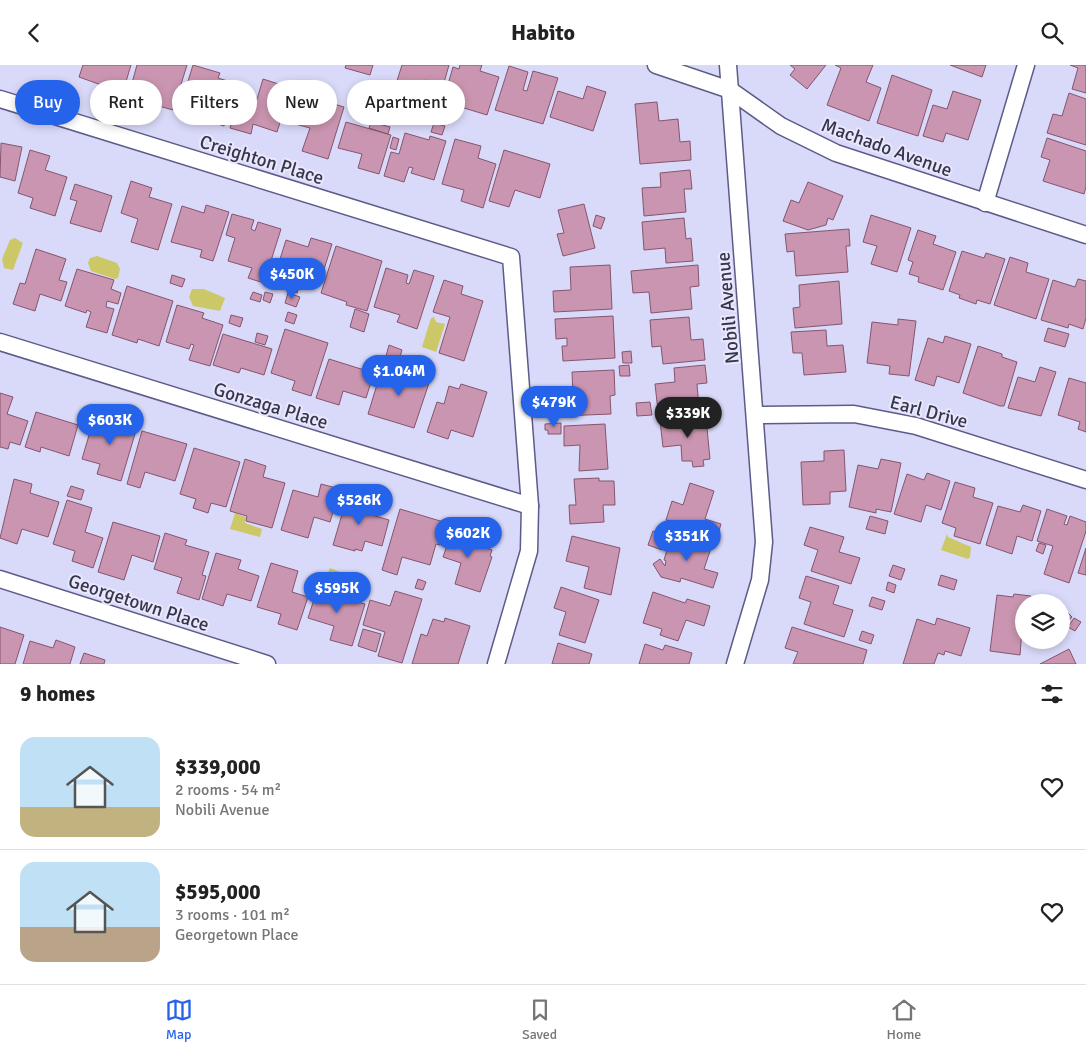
<!DOCTYPE html>
<html lang="en">
<head>
<meta charset="utf-8">
<style>
  body { margin:0; font-family:Signika,sans-serif; background:#f6f6f6; color:#222; height:100vh; display:flex; flex-direction:column; font-size:19px; white-space:nowrap }
  * { box-sizing:border-box; margin:0 }
  p { font-size:16px; color:#767676 }
  .icon { flex:none; width:28px; height:28px; fill:none; stroke:currentColor; stroke-width:2; stroke-linecap:round; stroke-linejoin:round }
  .map { position:relative; height:599px; overflow:hidden }
  .details { display:flex; flex-direction:column; background:#fff; flex:1 }
  .details>* { flex:none }
  .banner { position:absolute; left:15px; top:15px; width:500px; height:45px; display:flex; gap:10px }
  .fabs { position:absolute; left:1015px; top:529px; display:grid; gap:10px }
  .fabs a { display:grid; place-items:center; width:55px; height:55px; border-radius:50%; background:#fff; box-shadow:0 2px 8px #0003; font-size:25px }
  .price { position:absolute; translate:-50% -42px; padding:0 11px; border-radius:18px; background:#2563eb; color:#fff; font-size:16px; line-height:32px; filter:drop-shadow(0 1px 2px #0008) }
  .price::after { content:''; position:absolute; left:50%; top:30px; width:15px; height:11px; margin-left:-8px; background:inherit; clip-path:polygon(0 0,100% 0,50% 100%) }
  .price.on { background:#222; color:#fff }
  ul { padding:0; list-style:none }
  li { display:flex; align-items:center; gap:15px; height:125px; padding:0 20px }
  li+li { border-top:1px solid #e0e0e0 }
  li span { display:grid; place-items:center; flex:none; width:140px; height:100px; border-radius:15px; color:#555 }
  li>.icon { margin-inline-start:auto }
  span .icon { width:60px; height:60px; fill:#fffc; stroke-width:1 }
  li b { font-size:21px }
  h2 { display:flex; justify-content:space-between; align-items:center; height:60px; padding:0 20px; font-size:21px }
  .tag { padding:0 18px; border-radius:22px; background:#fff; box-shadow:0 2px 8px #0003; font-size:18px; line-height:45px }
  .tag.on { background:#2563eb; color:#fff }
  header { display:flex; justify-content:space-between; align-items:center; height:65px; padding:0 20px; background:#fff; font-size:22px; font-weight:700 }
  .menu { display:flex; justify-content:space-around; align-items:center; height:70px; border-top:1px solid #e0e0e0; background:#fff; font-size:14px; color:#767676 }
  .menu a { display:grid; justify-items:center; gap:2px }
  .menu .on { color:#2563eb }
  .map>svg:first-child { display:block }
  .water { fill:#cdc867 }
  .building { fill:#ca95b0; stroke:#85556f }
  .lines { fill:none; stroke-linecap:round; stroke-linejoin:round }
  .street-casing { stroke:#5d5b89; stroke-width:19 }
  .street { stroke:#fff; stroke-width:16 }
  .labels { text-anchor:middle; stroke-width:4; stroke-linejoin:round; paint-order:stroke }
  .street-label { font-size:19px; fill:#36354a; stroke:#e8e7fd }
</style>
</head>
<body>
<header><svg class="icon" aria-label="back" viewBox="0 0 24 24"><path d="M15 5l-7 7 7 7"/></svg>Habito<svg class="icon" aria-label="search" viewBox="0 0 24 24"><circle cx="10" cy="10" r="6"/><path d="M15 15l6 6"/></svg></header>
<div class="map">
<svg width="1086" height="599" viewBox="0 0 1086 599">
  <rect width="100%" height="100%" fill="#d9d9f9"/>
  <g class="water">
    <path d="M15,173L23,178L13,205L4,203L2,194L10,175Z"/>
    <path d="M97,191L117,198L120,204L118,213L115,214L91,206L88,198L90,193Z"/>
    <path d="M192,224H204L225,233L220,246L193,241L189,232Z"/>
    <path d="M434,252L436,257L445,259L436,287L422,282L431,253Z"/>
    <path d="M235,448L246,452L245,458L262,464L260,472L230,464Z"/>
    <path d="M947,469L948,472L971,482L970,492L968,494L941,485Z"/>
    <path d="M330,503L361,515L356,529L324,516Z"/>
  </g>
  <g class="building">
    <path d="M83,0H131L122,30L103,24L104,21L79,12Z"/>
    <path d="M137,0H187L173,45L152,39L154,32L149,31L147,38L128,32Z"/>
    <path d="M193,0L220,8L218,13L237,19L224,61L205,55L209,41L206,40L204,46L181,39Z"/>
    <path d="M346,0H373L370,10L345,3Z"/>
    <path d="M402,0H449L443,21L425,15L421,27L396,19Z"/>
    <path d="M460,0H482L480,6L499,12L487,50L451,39L452,35L444,33L453,2L459,4Z"/>
    <path d="M790,0H826L807,24L790,10L795,4Z"/>
    <path d="M835,0H873L866,17L881,23L869,56L827,40L841,3Z"/>
    <path d="M950,0H986L982,12Z"/>
    <path d="M1070,0H1086V28L1072,24L1078,3Z"/>
    <path d="M509,1L528,7L523,25L527,26L533,6L558,13L543,59L495,45Z"/>
    <path d="M892,10L932,25L918,71L877,58Z"/>
    <path d="M263,14L291,23L277,67L253,59L251,69L230,63L240,29L257,34Z"/>
    <path d="M587,21L606,27L593,66L550,52L558,26L583,34Z"/>
    <path d="M953,26L981,35L968,75L946,68L943,77L923,71L933,40L947,44Z"/>
    <path d="M297,28L344,42L328,94L302,86L310,63L288,57Z"/>
    <path d="M1069,28L1086,34V80L1047,68L1053,49L1062,51Z"/>
    <path d="M429,35L436,38L434,46L426,43Z"/>
    <path d="M657,37L659,56L678,54L680,77L690,76L691,95L640,99L635,39Z"/>
    <path d="M346,57L391,70L379,109L358,103L362,89L338,83Z"/>
    <path d="M371,57L390,62L388,69L369,63Z"/>
    <path d="M434,58L445,61L442,70L431,67Z"/>
    <path d="M405,68L429,75L430,71L446,76L434,115L411,108L413,103L409,102L404,117L384,111L391,87L399,89Z"/>
    <path d="M393,72L399,74L396,85L390,83Z"/>
    <path d="M1047,73L1086,86V122L1084,129L1043,116L1050,95L1041,92Z"/>
    <path d="M455,74L481,81L478,93L496,99L483,143L461,136L464,125L442,119Z"/>
    <path d="M1,78L22,82L15,116L0,112Z"/>
    <path d="M30,85L50,91L45,105L67,112L55,151L30,143L33,133L18,128Z"/>
    <path d="M504,85L550,99L540,133L515,125L509,142L489,136Z"/>
    <path d="M690,105L692,124H684L686,147L644,151L642,123L661,122L660,108Z"/>
    <path d="M131,116L152,123L149,132L172,139L158,185L131,177L138,154L121,148Z"/>
    <path d="M808,117L843,131L833,155L828,153L826,160L808,165L783,156L791,135L799,138Z"/>
    <path d="M75,119L112,131L101,167L70,158L77,136L70,134Z"/>
    <path d="M584,139L595,183L563,191L557,169L564,168L558,145Z"/>
    <path d="M206,140L229,147L213,196L200,192L202,185L171,177L182,141L204,148Z"/>
    <path d="M232,149L254,155L251,164L255,166L258,157L281,164L264,218L248,213L252,203L228,196L235,173L226,170Z"/>
    <path d="M596,150L605,153L601,164L593,161Z"/>
    <path d="M871,150L911,163L897,207L871,199L877,181L863,177Z"/>
    <path d="M684,153L686,174L691,173L693,196L666,198L665,183L644,185L642,157Z"/>
    <path d="M849,164L850,181H846L848,207L796,211L794,186L787,187L785,169Z"/>
    <path d="M918,165L936,171L933,179L956,187L943,225L918,217L919,212L909,209L913,197L908,195Z"/>
    <path d="M311,173L332,179L319,220L301,214L297,228L272,220L286,175L308,182Z"/>
    <path d="M336,181L382,196L367,246L346,240L347,237L321,228Z"/>
    <path d="M36,184L66,194L59,215L67,217L61,236L40,229L35,246L13,239L20,218L25,219Z"/>
    <path d="M962,186L984,193L986,188L1005,194L990,239L977,235L976,239L959,233L960,230L949,226Z"/>
    <path d="M1010,192L1028,198L1026,207L1049,214L1036,254L994,240Z"/>
    <path d="M610,200L612,244L554,247L553,226L571,225L570,202Z"/>
    <path d="M698,200L699,221L690,222L692,244L651,248L649,227L633,228L631,206Z"/>
    <path d="M386,203L408,210L406,218L409,219L414,205L434,211L417,264L397,257L400,250L374,242Z"/>
    <path d="M77,204L114,215L111,224L121,228L118,239L107,236L106,242L114,244L107,268L86,262L91,247L87,245L86,248L65,241Z"/>
    <path d="M172,210L185,214L182,222L170,218Z"/>
    <path d="M1078,214L1086,216V253L1083,264L1069,259L1068,263L1041,255L1053,215L1075,222Z"/>
    <path d="M444,215L463,221L461,229L483,236L464,296L439,288L450,252L433,247Z"/>
    <path d="M839,216L842,259L795,263L793,243L800,242L799,220Z"/>
    <path d="M127,221L173,236L159,281L138,274L137,278L112,270Z"/>
    <path d="M253,227L262,230L260,237L250,234Z"/>
    <path d="M265,227L273,229L270,238L263,235Z"/>
    <path d="M288,228L300,232L296,242L285,238Z"/>
    <path d="M177,240L204,248L202,253L223,260L210,301L189,295L194,280L191,279L189,284L166,277Z"/>
    <path d="M355,244L369,249L364,267L350,262Z"/>
    <path d="M288,247L297,250L294,259L285,256Z"/>
    <path d="M231,250L243,253L240,262L229,258Z"/>
    <path d="M613,251L615,293L563,296L562,281H567V273L556,274L555,254Z"/>
    <path d="M689,252L691,275L703,274L705,295L663,299L661,281L652,282L650,255Z"/>
    <path d="M898,254L916,256L909,311L889,309L890,301L867,298L872,257L898,260Z"/>
    <path d="M1048,263L1069,269L1065,282L1044,276Z"/>
    <path d="M285,264L328,278L311,331L292,325L295,316L271,308Z"/>
    <path d="M826,265L827,281L843,280L846,307L804,310L802,288H793L791,267Z"/>
    <path d="M257,268L268,271L265,280L255,277Z"/>
    <path d="M223,269L272,284L264,310L241,303L239,308L213,300Z"/>
    <path d="M945,271L971,279L959,318L937,311L934,321L915,315L928,273L943,278Z"/>
    <path d="M389,280L402,285L398,299L385,295Z"/>
    <path d="M978,281L1002,289V292L1017,297L1004,341H1000L963,328Z"/>
    <path d="M631,286L632,298H623L622,287Z"/>
    <path d="M329,294L374,308L366,333L343,326L339,340L316,333Z"/>
    <path d="M383,300L430,315L414,363L368,349Z"/>
    <path d="M629,300L630,311H620L619,301Z"/>
    <path d="M705,300L707,318L697,319L699,342L658,346L655,319L675,317L674,303Z"/>
    <path d="M1040,302L1056,307L1041,351L1008,343L1018,312L1035,317Z"/>
    <path d="M614,305L615,330L610,331L611,349L562,351L561,332L573,331L572,307Z"/>
    <path d="M1069,313L1086,318V367L1078,364L1080,357L1058,350Z"/>
    <path d="M461,319L487,327L473,372L451,365L448,374L427,367L437,337L444,339L449,321L459,324Z"/>
    <path d="M0,328L13,332L7,349L28,356L20,380L10,377L8,384L0,382Z"/>
    <path d="M650,337L652,350L637,351L636,338Z"/>
    <path d="M36,347L78,360L69,391L41,382L40,387L25,382Z"/>
    <path d="M95,350L137,362L121,416L97,409L100,399L82,394Z"/>
    <path d="M706,353L710,394L703,395L704,401L693,402L692,396H682L681,380L663,382L660,356Z"/>
    <path d="M561,358V369H548V365H545V359Z"/>
    <path d="M605,359L608,404L579,406L580,380L564,381V361Z"/>
    <path d="M142,366L187,379L175,416L145,407L140,423L127,419Z"/>
    <path d="M194,383L240,397L226,442L211,438L208,448L193,443L196,434L180,429Z"/>
    <path d="M844,385L846,426L830,427V439L803,440L801,397L824,396V386Z"/>
    <path d="M245,394L266,401L263,412L285,418L272,463L246,456L247,451L230,446Z"/>
    <path d="M881,394L901,398L891,447L876,444V448L849,442L858,400L878,404Z"/>
    <path d="M927,408L950,416L941,445L926,440L921,457L894,449L907,409L924,415Z"/>
    <path d="M599,413V416H614L615,440H603L604,457L570,459L569,440H576L574,414Z"/>
    <path d="M14,414L32,419L30,428L59,437L48,472L22,464L17,479L0,473Z"/>
    <path d="M955,417L975,423L973,432L993,438L980,479L954,471L956,463L942,458Z"/>
    <path d="M690,418L714,426L705,454L721,459L716,475L676,462L677,458L666,455L672,436L683,440Z"/>
    <path d="M321,419L340,424L330,457L314,452L308,473L281,465L293,425L318,432Z"/>
    <path d="M71,421L84,425L81,435L67,431Z"/>
    <path d="M348,429L369,435L365,448L389,455L382,481L365,476L362,486L355,484V486L333,480Z"/>
    <path d="M67,435L92,443L85,467L103,473L93,503L72,496L75,486L53,479Z"/>
    <path d="M1023,440L1041,446L1032,476L1017,471L1012,489L986,480L998,441L1020,447Z"/>
    <path d="M400,444L447,458L440,480L436,479L430,500L402,492L397,510L382,505Z"/>
    <path d="M1047,444L1067,451L1064,459L1067,460L1070,451L1086,457V466L1069,518L1044,509L1053,481L1037,476Z"/>
    <path d="M870,451L888,456L885,469L866,464Z"/>
    <path d="M113,457L160,471L153,497L132,490L124,515L98,507Z"/>
    <path d="M454,461L474,468L470,477L492,485L490,491L492,492L480,527L455,519L461,498L443,492Z"/>
    <path d="M810,462L844,472L839,487L860,493L851,519L811,506L818,485L804,480Z"/>
    <path d="M653,466L666,471L662,485L648,480Z"/>
    <path d="M165,468L187,475L185,480L209,487L202,510L206,511L199,535L177,528L182,513L154,504Z"/>
    <path d="M672,468L712,480L704,504L718,508L713,523L681,513L680,517L661,512L653,499L660,494L665,501L666,496L664,495Z"/>
    <path d="M572,471L620,483L611,530L584,523L589,502L566,496Z"/>
    <path d="M1039,478L1046,480L1043,489L1036,486Z"/>
    <path d="M1086,483V510L1078,508Z"/>
    <path d="M216,488L241,495L238,504L259,511L251,536L227,529L223,541L202,534Z"/>
    <path d="M271,498L298,506L292,527L308,532L297,565L278,559L281,549L257,542Z"/>
    <path d="M893,500L905,504L901,515L889,511Z"/>
    <path d="M941,510L957,515L954,525L938,520Z"/>
    <path d="M806,511L839,521L833,539L853,545L844,572L804,559L811,537L799,533Z"/>
    <path d="M418,514L426,517L423,525L415,523Z"/>
    <path d="M888,517L896,520L894,528L886,525Z"/>
    <path d="M319,519L333,524L332,529L365,539L352,581L330,575L334,561L308,553Z"/>
    <path d="M561,522L599,535L585,578L559,570L566,547L554,543Z"/>
    <path d="M395,526L422,534L402,598L378,591L385,567L363,560L370,535L390,541Z"/>
    <path d="M653,527L685,538L687,534L710,541L704,561L686,555L678,576L660,570L662,564L643,558Z"/>
    <path d="M1014,529L1031,531V538H1024L1020,590L990,586L997,530L1013,532Z"/>
    <path d="M872,532L885,536L882,545L869,541Z"/>
    <path d="M1067,547L1072,552L1065,560L1061,553Z"/>
    <path d="M445,553L470,561L458,599H412L421,569L427,571L433,554L444,557Z"/>
    <path d="M937,553L970,563L961,591L945,586L944,590L938,588L934,599H903L917,554L935,560Z"/>
    <path d="M1074,553L1081,557L1075,566L1068,562Z"/>
    <path d="M0,562L24,570L15,599H0Z"/>
    <path d="M792,562L867,585L863,599H793L798,587L785,583Z"/>
    <path d="M363,564L381,569L376,587L358,581Z"/>
    <path d="M862,566L874,570L871,579L859,575Z"/>
    <path d="M56,575L75,582L70,599H23L30,576L53,583Z"/>
    <path d="M558,578L592,589L589,599H552Z"/>
    <path d="M645,579L663,585L665,580L692,588L689,599H639Z"/>
    <path d="M1069,584L1076,599H1040Z"/>
    <path d="M84,588L105,595L104,599H80Z"/>
  </g>
  <g class="lines">
    <g class="street-casing">
      <g id="street">
        <path d="M656,0L730,25L781,61L836,88L1086,170"/>
        <path d="M728,0L764,477L760,515L735,599"/>
        <path d="M0,34L511,192L530,441L529,486L496,599"/>
        <path d="M985,138L1026,0"/>
        <path d="M0,277L530,441"/>
        <path d="M756,350L854,349L916,361L1086,415"/>
        <path d="M0,514L267,599"/>
      </g>
    </g>
    <use href="#street" class="street"/>
  </g>
  <g class="labels">
    <g class="street-label">
      <text transform="translate(887 82) rotate(20)" y="7">Machado Avenue</text>
      <text transform="translate(262 94) rotate(17)" y="7">Creighton Place</text>
      <text transform="translate(727 243) rotate(-95)" y="7">Nobili Avenue</text>
      <text transform="translate(271 340) rotate(17)" y="7">Gonzaga Place</text>
      <text transform="translate(929 346) rotate(15)" y="7">Earl Drive</text>
      <text transform="translate(139 537) rotate(18)" y="7">Georgetown Place</text>
    </g>
  </g>
</svg>
<div class="fabs">
<a><svg class="icon" aria-label="layers" viewBox="0 0 24 24"><path d="M12 4l9 5-9 5-9-5zM3 14l9 5 9-5"/></svg></a>
</div>
<b class="price" style="left:292px;top:235px">$450K</b>
<b class="price" style="left:399px;top:332px">$1.04M</b>
<b class="price" style="left:554px;top:363px">$479K</b>
<b class="price on" style="left:688px;top:374px">$339K</b>
<b class="price" style="left:110px;top:381px">$603K</b>
<b class="price" style="left:359px;top:461px">$526K</b>
<b class="price" style="left:468px;top:494px">$602K</b>
<b class="price" style="left:687px;top:497px">$351K</b>
<b class="price" style="left:337px;top:549px">$595K</b>
<div class="banner">
<a class="tag on">Buy</a>
<a class="tag">Rent</a>
<a class="tag">Filters</a>
<a class="tag">New</a>
<a class="tag">Apartment</a>
</div>
</div>
<section class="details">
<h2>9 homes<svg class="icon" aria-label="filters" viewBox="0 0 24 24"><path d="M4 7h16M4 17h16"/><circle cx="9" cy="7" r="2"/><circle cx="15" cy="17" r="2"/></svg></h2>
<ul>
<li><span style="background:linear-gradient(#bfe0f5 70%,#c2b280 0)"><svg class="icon" aria-label="home" viewBox="0 0 24 24"><path d="M3 11l9-7 9 7M6 9v11h12V9"/></svg></span><div><b>$339,000</b><p>2 rooms · 54 m²</p><p>Nobili Avenue</p></div><svg class="icon" aria-label="heart" viewBox="0 0 24 24"><path d="M12 20l-8-8c-3-5 5-10 8-4 3-6 11-1 8 4z"/></svg></li>
<li><span style="background:linear-gradient(#bfe0f5 65%,#b9a48a 0)"><svg class="icon" aria-label="home" viewBox="0 0 24 24"><path d="M3 11l9-7 9 7M6 9v11h12V9"/></svg></span><div><b>$595,000</b><p>3 rooms · 101 m²</p><p>Georgetown Place</p></div><svg class="icon" aria-label="heart" viewBox="0 0 24 24"><path d="M12 20l-8-8c-3-5 5-10 8-4 3-6 11-1 8 4z"/></svg></li>
</ul>
</section>
<nav class="menu">
<a class="on"><svg class="icon" aria-label="map" viewBox="0 0 24 24"><path d="M3 6l6-2 6 2 6-2v14l-6 2-6-2-6 2zM9 4v14M15 6v14"/></svg>Map</a>
<a><svg class="icon" aria-label="saved" viewBox="0 0 24 24"><path d="M7 4h10v16l-5-4-5 4z"/></svg>Saved</a>
<a><svg class="icon" aria-label="home" viewBox="0 0 24 24"><path d="M3 11l9-7 9 7M6 9v11h12V9"/></svg>Home</a>
</nav>
</body>
</html>
